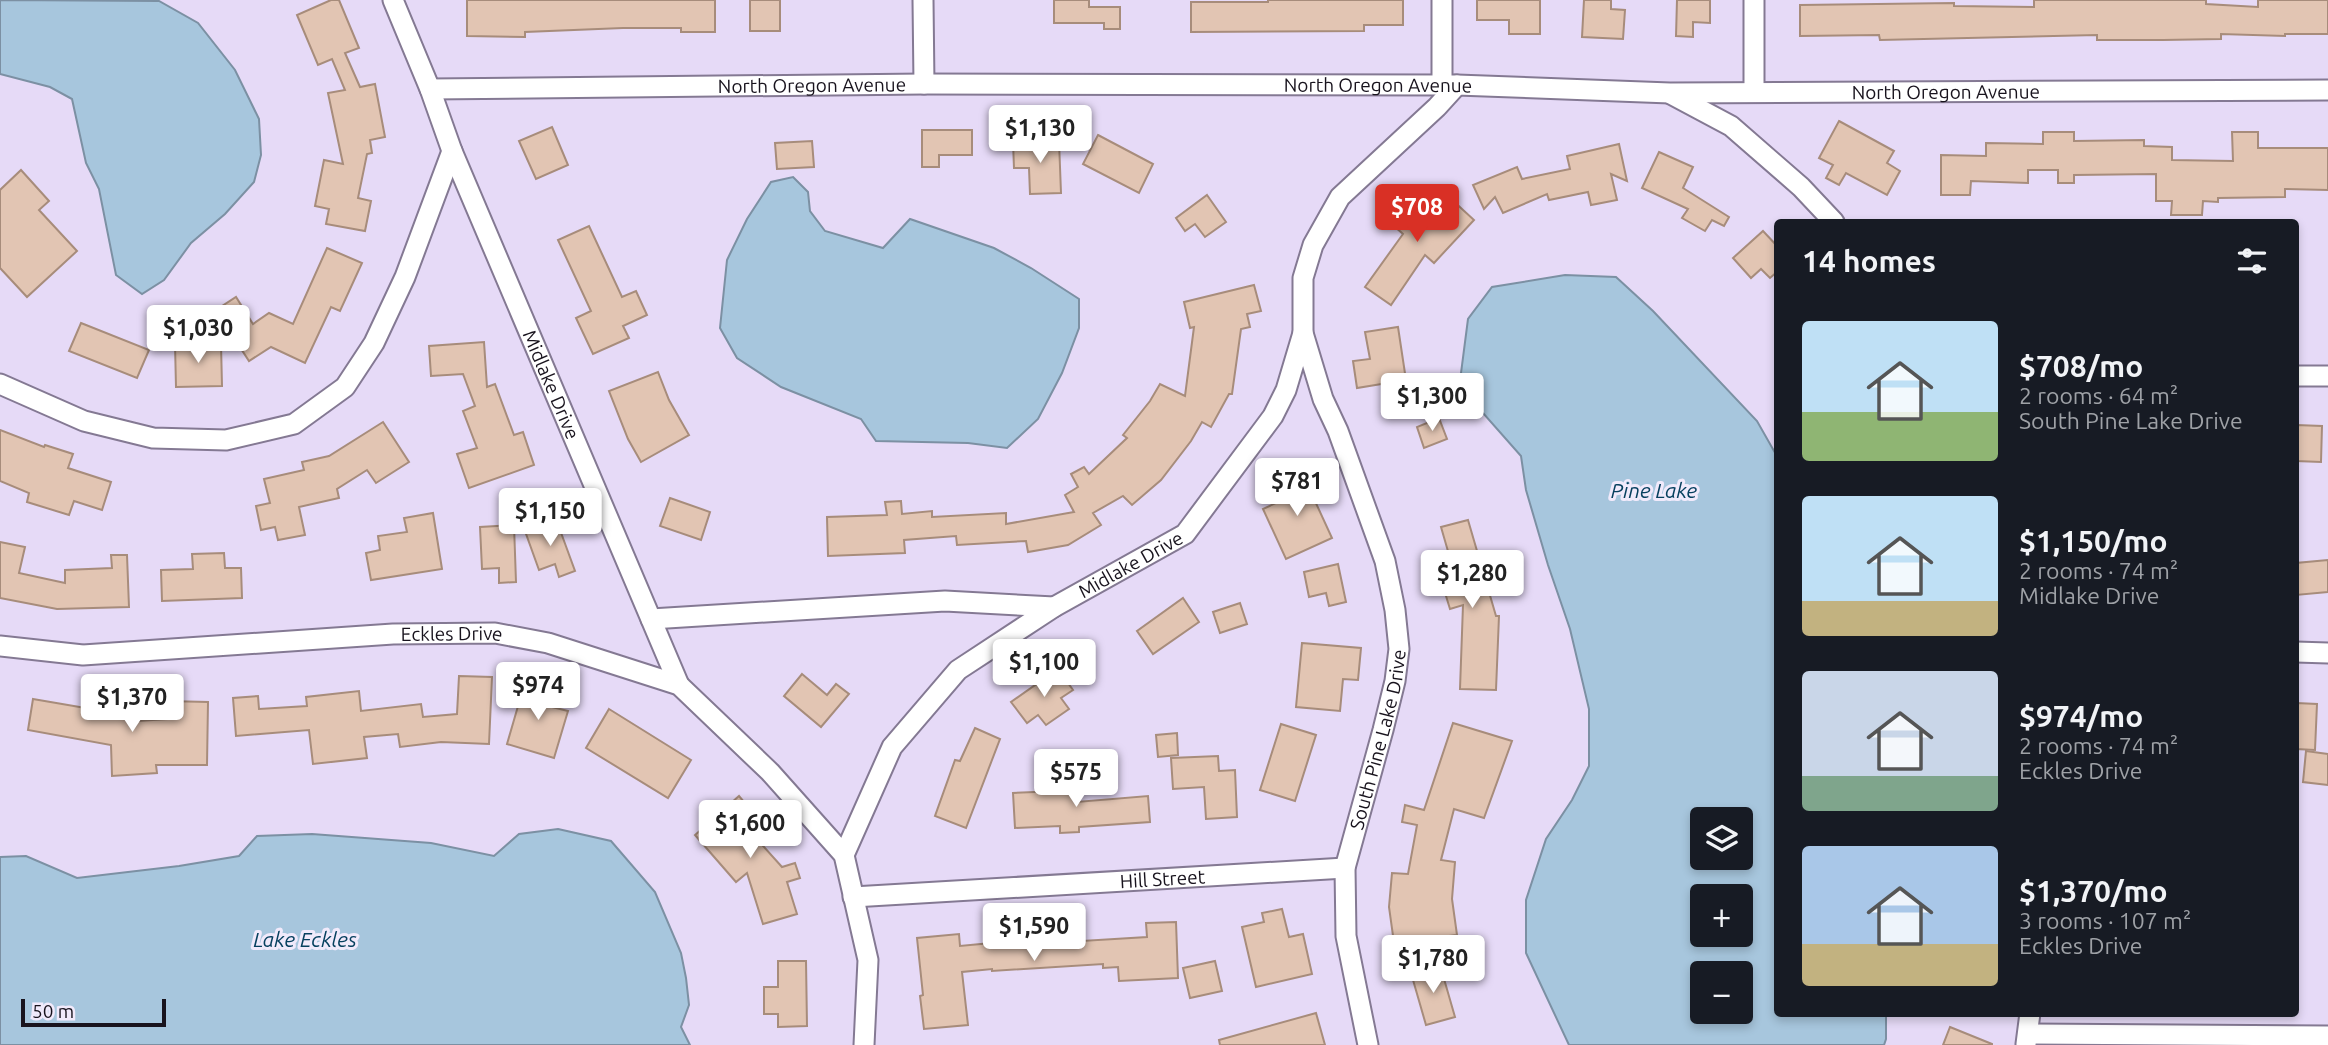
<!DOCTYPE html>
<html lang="en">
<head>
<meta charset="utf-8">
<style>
  body { margin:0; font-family:Ubuntu,sans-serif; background:#20242c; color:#f1f3f6; height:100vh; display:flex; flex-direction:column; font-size:26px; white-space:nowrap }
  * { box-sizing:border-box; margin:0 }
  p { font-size:23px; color:#9ea1a6 }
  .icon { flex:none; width:38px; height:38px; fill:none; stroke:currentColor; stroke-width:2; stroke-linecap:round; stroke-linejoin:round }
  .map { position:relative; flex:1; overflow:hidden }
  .panel { position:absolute; left:1774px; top:219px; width:525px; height:798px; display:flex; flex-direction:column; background:#171b24; border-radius:7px; box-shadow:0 4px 10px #0003 }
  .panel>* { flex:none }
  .tools { position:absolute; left:1690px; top:807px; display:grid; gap:14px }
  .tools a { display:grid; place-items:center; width:63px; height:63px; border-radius:7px; background:#171b24; box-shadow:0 4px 10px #0003; font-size:35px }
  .scale { position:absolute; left:21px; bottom:18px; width:145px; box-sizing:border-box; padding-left:7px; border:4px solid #18131d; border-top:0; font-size:19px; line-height:24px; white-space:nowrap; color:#18131d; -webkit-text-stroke:5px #f1eafb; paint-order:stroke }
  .price { position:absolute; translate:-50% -60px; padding:0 16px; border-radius:7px; background:#fff; color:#222; font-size:23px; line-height:46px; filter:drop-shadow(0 2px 4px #0008) }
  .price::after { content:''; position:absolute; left:50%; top:42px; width:21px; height:16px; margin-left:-10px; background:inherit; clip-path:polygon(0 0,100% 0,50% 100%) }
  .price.on { background:#d93025; color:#fff }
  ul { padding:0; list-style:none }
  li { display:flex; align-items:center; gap:21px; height:175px; padding:0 28px }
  li span { display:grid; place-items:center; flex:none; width:196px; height:140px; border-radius:7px; color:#555 }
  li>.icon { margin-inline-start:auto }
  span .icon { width:84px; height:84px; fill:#fffc; stroke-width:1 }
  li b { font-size:30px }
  h2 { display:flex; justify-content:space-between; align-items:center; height:84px; padding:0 28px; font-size:30px }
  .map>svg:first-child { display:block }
  .water { fill:#a7c6dd; stroke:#7c90a3; stroke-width:2; fill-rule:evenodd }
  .building { fill:#e2c5b3; stroke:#a78c7b; stroke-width:2 }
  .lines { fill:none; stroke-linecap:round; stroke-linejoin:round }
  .minor-casing { stroke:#847993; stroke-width:23 }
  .minor { stroke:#fff; stroke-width:19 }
  .labels { text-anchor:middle; stroke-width:6; stroke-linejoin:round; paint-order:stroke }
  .street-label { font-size:19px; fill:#18131d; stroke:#f1eafb }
  .water-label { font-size:21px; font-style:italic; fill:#07405f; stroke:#f1eafb }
</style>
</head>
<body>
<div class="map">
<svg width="2328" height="1045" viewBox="0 0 2328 1045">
  <rect width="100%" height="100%" fill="#e6daf7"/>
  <g class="water">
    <path d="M0,0L159,1L198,23L235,70L259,119L261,155L254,182L225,214L191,243L164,280L142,294L116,275L99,189L86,163L72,99L50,87L0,74Z"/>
    <path d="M793,177L808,192L810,211L825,231L883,248L910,219L994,248L1031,268L1079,299V328L1062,373L1038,419L1007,448L968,443L876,441L861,419L781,387L737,358L720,328L727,260L747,219L771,182Z"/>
    <path d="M1565,275L1616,277L1653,311L1757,421L1778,458V1013H1886V1039L1884,1045H1569L1526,953V900L1546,839L1572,800L1589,766V709L1570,629L1548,565L1526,490L1521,456L1475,404L1461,373L1468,319L1492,287ZM1741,819V858H1703V819ZM1703,896H1741V934H1703ZM1703,973H1741V1012H1703Z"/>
    <path d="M558,829L611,841L655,892L681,953L686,978L689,1005L681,1027L690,1045H0V857L26,856L77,878L179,866L239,856L257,836L312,834L431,843L494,856L519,834Z"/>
  </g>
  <g class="building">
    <path d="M331,0H339L359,48L345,53L360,87L375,84L385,137L370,140L372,153L367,154L358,198L371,201L365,231L326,224L329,209L315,206L324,160L343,164L328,93L345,90L332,59L318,65L297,15Z"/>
    <path d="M467,0H715V32H681V28H623L525,32V37L467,36Z"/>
    <rect x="750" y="0" width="30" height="31"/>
    <path d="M1054,0H1089V7H1120V29H1104V23H1054Z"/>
    <path d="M1268,0H1403V25H1364V31L1191,32V2H1268Z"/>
    <path d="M1477,0H1540V34H1509V20H1477Z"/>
    <path d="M1584,0H1611V9L1625,10L1623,39L1582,37Z"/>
    <path d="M1677,0H1710V23L1693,22V37L1676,36Z"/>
    <path d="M2034,0H2206V4L2258,7V0H2328V34H2285V36L2221,34V39L2163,40H2097V35L1880,40L1879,35L1800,36V5L1954,3V6L2034,7Z"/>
    <path d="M1839,121L1894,151L1887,163L1900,171L1887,195L1846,173L1839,185L1826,178L1833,165L1819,158Z"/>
    <path d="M552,127L568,165L536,179L519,141Z"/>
    <path d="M922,130H972V155H939V167H922Z"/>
    <path d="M2043,132H2074V141L2144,140V146L2172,147V160L2233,161L2232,132H2258V148H2328V190L2285,189V197L2218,198V202L2203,201L2202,215H2171L2172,201H2156V174L2074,175V183H2058V170H2028V183L1971,181L1970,195H1941V155L1986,156V143L2043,144Z"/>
    <path d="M1098,135L1153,164L1139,193L1083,164Z"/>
    <path d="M812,141L814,167L777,169L775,143Z"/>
    <path d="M1059,141L1061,193L1030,194L1029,168H1014L1013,142Z"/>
    <path d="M1619,144L1627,181L1611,174L1617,200L1591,205L1588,192L1549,200L1547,194L1503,213L1495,197L1484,209L1473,185L1517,167L1522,179L1570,169L1567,156Z"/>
    <path d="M1659,152L1693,167L1683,188L1729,217L1724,226L1712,220L1705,231L1682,218L1688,209L1642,188Z"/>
    <path d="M21,170L49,201L39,210L77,251L27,297L0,268V190Z"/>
    <path d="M1207,195L1226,222L1205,237L1195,224L1185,231L1176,218Z"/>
    <path d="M1406,197L1430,220L1450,198L1474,220L1434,263L1425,255L1391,305L1365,287L1403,234L1386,219Z"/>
    <path d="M589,226L622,297L636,291L647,315L623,326L629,338L593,354L576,318L591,311L558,240Z"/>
    <path d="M1763,231L1778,247V271L1770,278L1761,269L1751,278L1733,258Z"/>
    <path d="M327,248L362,263L340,311L331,307L305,363L271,347L249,361L216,310L236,297L253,324L269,313L293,324Z"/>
    <path d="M1254,285L1261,311L1247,314L1250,327L1241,329L1232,394H1229L1211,427L1202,422L1191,441L1161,480L1132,505L1123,496L1093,513L1101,525L1068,545L1028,552L1026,541L957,545L956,536L904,540L905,553L828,556L827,517L887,515L885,502L901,501L902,514L932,511V517L1006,513V524L1074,512L1065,495L1078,487L1071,474L1084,467L1089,474L1127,438L1123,435L1150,401L1160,384L1185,396L1194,327L1190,328L1184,302Z"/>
    <path d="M81,323L149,350L137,378L69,351Z"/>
    <path d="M1398,327L1406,380L1357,388L1353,361L1370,359L1365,332Z"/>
    <path d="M484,342L487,387L495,384L514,435L523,432L534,465L469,488L457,454L477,448L463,411L475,406L463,374L431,376L429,346Z"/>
    <path d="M175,344H221L222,386L176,387Z"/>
    <path d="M658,372L669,400L689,435L641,462L628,439L609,391Z"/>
    <path d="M1439,418L1447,439L1424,448L1417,427Z"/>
    <path d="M383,422L409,462L376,483L367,470L337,489L339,498L299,507L305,535L278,540L275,527L261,530L256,506L270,503L264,479L304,470L302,462L329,456Z"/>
    <path d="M2296,425L2322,426L2321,462L2296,461Z"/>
    <path d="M0,430L44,447L45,445L73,454L68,468L111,482L102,510L74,501L69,515L27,502L29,493L0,481Z"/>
    <path d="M1303,475L1332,538L1286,559L1263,509L1278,502L1273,489Z"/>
    <path d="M670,498L710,512L701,540L660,526Z"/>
    <path d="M433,513L442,569L371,580L366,553L380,550L378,536L407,532L404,518Z"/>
    <path d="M556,519L575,571L559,577L555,564L539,570L525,531Z"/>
    <path d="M1468,520L1496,616H1499L1496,690L1460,689L1463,605L1450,609L1442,583L1456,579L1441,527Z"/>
    <path d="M514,525L516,582L499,583V568L482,569L480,527Z"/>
    <path d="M0,542L25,547L19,573L65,583V570L112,568L111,555H127L129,607L57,609L0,598Z"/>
    <path d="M224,553L225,568H241L242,598L162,601L161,570L193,569L192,554Z"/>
    <path d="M2328,560V592L2296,595V563Z"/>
    <path d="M1338,564L1346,602L1329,606L1326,593L1309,597L1304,572Z"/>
    <path d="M1183,598L1199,622L1153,654L1137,631Z"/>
    <path d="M1240,603L1247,624L1220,633L1213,612Z"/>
    <path d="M1302,643L1361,648L1358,680L1343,679L1340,711L1296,707Z"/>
    <path d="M1058,669L1073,690L1061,698L1069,709L1046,725L1038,715L1027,723L1011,702Z"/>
    <path d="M802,674L827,695L836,684L849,694L821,727L784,696Z"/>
    <path d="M459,676L492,677L489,744L441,742L400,747L398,734L364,737L367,758L313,764L309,730L236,736L233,698L258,696L259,709L307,706L306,697L359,691L361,711L421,704L423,717L457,714Z"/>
    <path d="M525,682L556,692L552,707L568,711L554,758L507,744Z"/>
    <path d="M33,699L97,710L138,708L139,721L167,719V701L208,702L207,765H156L157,773L112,776L111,745L28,730Z"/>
    <path d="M2296,703L2317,704L2315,750L2296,749Z"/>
    <path d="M609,709L691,760L668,798L586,748Z"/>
    <path d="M1453,723L1512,741L1484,818L1454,809L1441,860L1455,862L1452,899L1457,935L1394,943L1389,907L1392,873L1408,874L1417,825L1402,822L1405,805L1424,810Z"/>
    <path d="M1281,724L1316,735L1295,801L1260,790Z"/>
    <path d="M975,728L1000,739L966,828L935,816L955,760L960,761Z"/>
    <path d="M1177,733L1178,755L1158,757L1156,735Z"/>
    <path d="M2306,751L2328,754V785L2303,782Z"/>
    <path d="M1218,756L1219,771L1235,770L1237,817L1206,819L1204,787L1173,789L1171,758Z"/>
    <path d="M1076,776L1077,802L1148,796L1150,822L1079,827V832L1060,833V826L1015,828L1013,793L1060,791V777Z"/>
    <path d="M739,796L759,820L748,829L782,867L795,863L800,878L787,882L797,914L763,924L747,873L736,882L695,835Z"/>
    <path d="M1282,909L1289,937L1303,934L1312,974L1256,987L1242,927L1264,922L1262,913Z"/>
    <path d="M1176,922L1178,978L1119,981L1118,967L1103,968V964L992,971V969L962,972L968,1025L924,1029L920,996L923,995L917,938L959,934L960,946L991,943L990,937L1082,934V941L1147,937L1146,923Z"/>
    <path d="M778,961H806L807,1026L778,1027V1014H764V987H778Z"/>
    <path d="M1215,961L1222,991L1190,998L1183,968Z"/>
    <path d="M1440,965L1455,1017L1426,1025L1411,973Z"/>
    <path d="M1316,1013L1325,1045H1220L1219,1040Z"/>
    <path d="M1950,1027L1992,1044V1045H1943Z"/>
  </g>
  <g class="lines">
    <g class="minor-casing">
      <g id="minor">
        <path id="s1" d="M393,0L430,89L452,151L679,685"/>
        <path d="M923,0L924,84"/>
        <path d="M1442,85V0"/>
        <path id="s2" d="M430,89L924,84L1457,85L1670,93L2328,90"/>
        <path d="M1754,91V0"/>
        <path d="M1671,94L1731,126L1801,187L1834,222"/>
        <path d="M2296,376H2328"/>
        <path d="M0,384L84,421L153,438L226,440L294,424L345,387L374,343L405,277L452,151"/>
        <path d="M651,619L945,601L1054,607"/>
        <path id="s3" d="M0,646L83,655L393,634L495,633L548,643L679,685L770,772L844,855L868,960L864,1045"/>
        <path d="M2296,652L2328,653"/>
        <path id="s4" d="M844,855L892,747L958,670L1054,607L1185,534L1273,416L1286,390L1303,333"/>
        <path id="s5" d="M853,897L1345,868"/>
        <path d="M2029,1034L2328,1036"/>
        <path d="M2026,1044L2030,1013"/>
        <path id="s6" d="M1368,1045L1346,936L1345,868L1383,730L1395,681L1399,649L1395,610L1385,561L1338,431L1323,399L1303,333V278L1313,245L1340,197L1437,107L1457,85"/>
      </g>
    </g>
    <use href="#minor" class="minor"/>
  </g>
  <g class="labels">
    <g class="street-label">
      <text dy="7" stroke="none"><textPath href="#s2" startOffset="382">North Oregon Avenue</textPath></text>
      <text dy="7" stroke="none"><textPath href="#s2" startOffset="948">North Oregon Avenue</textPath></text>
      <text dy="7" stroke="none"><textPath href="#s2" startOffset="1516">North Oregon Avenue</textPath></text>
      <text dy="7" stroke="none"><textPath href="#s1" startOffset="416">Midlake Drive</textPath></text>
      <text dy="7" stroke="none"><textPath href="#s4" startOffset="422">Midlake Drive</textPath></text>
      <text dy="7" stroke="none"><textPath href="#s3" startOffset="453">Eckles Drive</textPath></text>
      <text dy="7" stroke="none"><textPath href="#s6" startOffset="312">South Pine Lake Drive</textPath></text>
      <text dy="7" stroke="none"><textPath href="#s5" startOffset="310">Hill Street</textPath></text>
    </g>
    <g class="water-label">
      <text x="1654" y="498">Pine Lake</text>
      <text x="305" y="947">Lake Eckles</text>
    </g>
  </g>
</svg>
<div class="tools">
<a><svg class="icon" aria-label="layers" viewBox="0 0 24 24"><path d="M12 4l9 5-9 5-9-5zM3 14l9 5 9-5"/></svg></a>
<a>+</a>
<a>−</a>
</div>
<div class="scale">50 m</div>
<b class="price" style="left:1040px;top:165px">$1,130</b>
<b class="price on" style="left:1417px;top:244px">$708</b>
<b class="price" style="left:198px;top:365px">$1,030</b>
<b class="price" style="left:1432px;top:433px">$1,300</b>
<b class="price" style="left:1297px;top:518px">$781</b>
<b class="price" style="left:550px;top:548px">$1,150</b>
<b class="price" style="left:1472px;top:610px">$1,280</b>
<b class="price" style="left:1044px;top:699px">$1,100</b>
<b class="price" style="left:538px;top:722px">$974</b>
<b class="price" style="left:132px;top:734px">$1,370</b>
<b class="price" style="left:1076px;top:809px">$575</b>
<b class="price" style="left:750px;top:860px">$1,600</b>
<b class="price" style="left:1034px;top:963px">$1,590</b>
<b class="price" style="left:1433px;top:995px">$1,780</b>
<section class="panel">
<h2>14 homes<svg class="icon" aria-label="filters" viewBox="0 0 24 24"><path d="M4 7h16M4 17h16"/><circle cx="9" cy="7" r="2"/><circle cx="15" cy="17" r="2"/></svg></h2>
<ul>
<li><span style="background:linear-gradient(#bfe0f5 65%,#8fb573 0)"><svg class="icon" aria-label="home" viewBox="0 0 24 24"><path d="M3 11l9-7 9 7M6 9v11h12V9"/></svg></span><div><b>$708/mo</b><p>2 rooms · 64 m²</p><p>South Pine Lake Drive</p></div></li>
<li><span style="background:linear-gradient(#bfe0f5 75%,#c2b280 0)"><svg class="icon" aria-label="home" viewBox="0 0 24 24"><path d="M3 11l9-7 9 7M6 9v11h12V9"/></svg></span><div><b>$1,150/mo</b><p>2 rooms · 74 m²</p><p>Midlake Drive</p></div></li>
<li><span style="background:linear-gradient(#c9d6e8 75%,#7fa58c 0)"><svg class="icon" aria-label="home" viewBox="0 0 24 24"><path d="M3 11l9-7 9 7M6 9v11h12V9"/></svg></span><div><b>$974/mo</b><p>2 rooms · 74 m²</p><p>Eckles Drive</p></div></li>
<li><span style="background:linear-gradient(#a9c7e8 70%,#c2b280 0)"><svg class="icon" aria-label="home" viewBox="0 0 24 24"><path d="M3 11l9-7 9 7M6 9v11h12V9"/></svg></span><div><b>$1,370/mo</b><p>3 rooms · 107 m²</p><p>Eckles Drive</p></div></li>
</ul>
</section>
</div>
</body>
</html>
